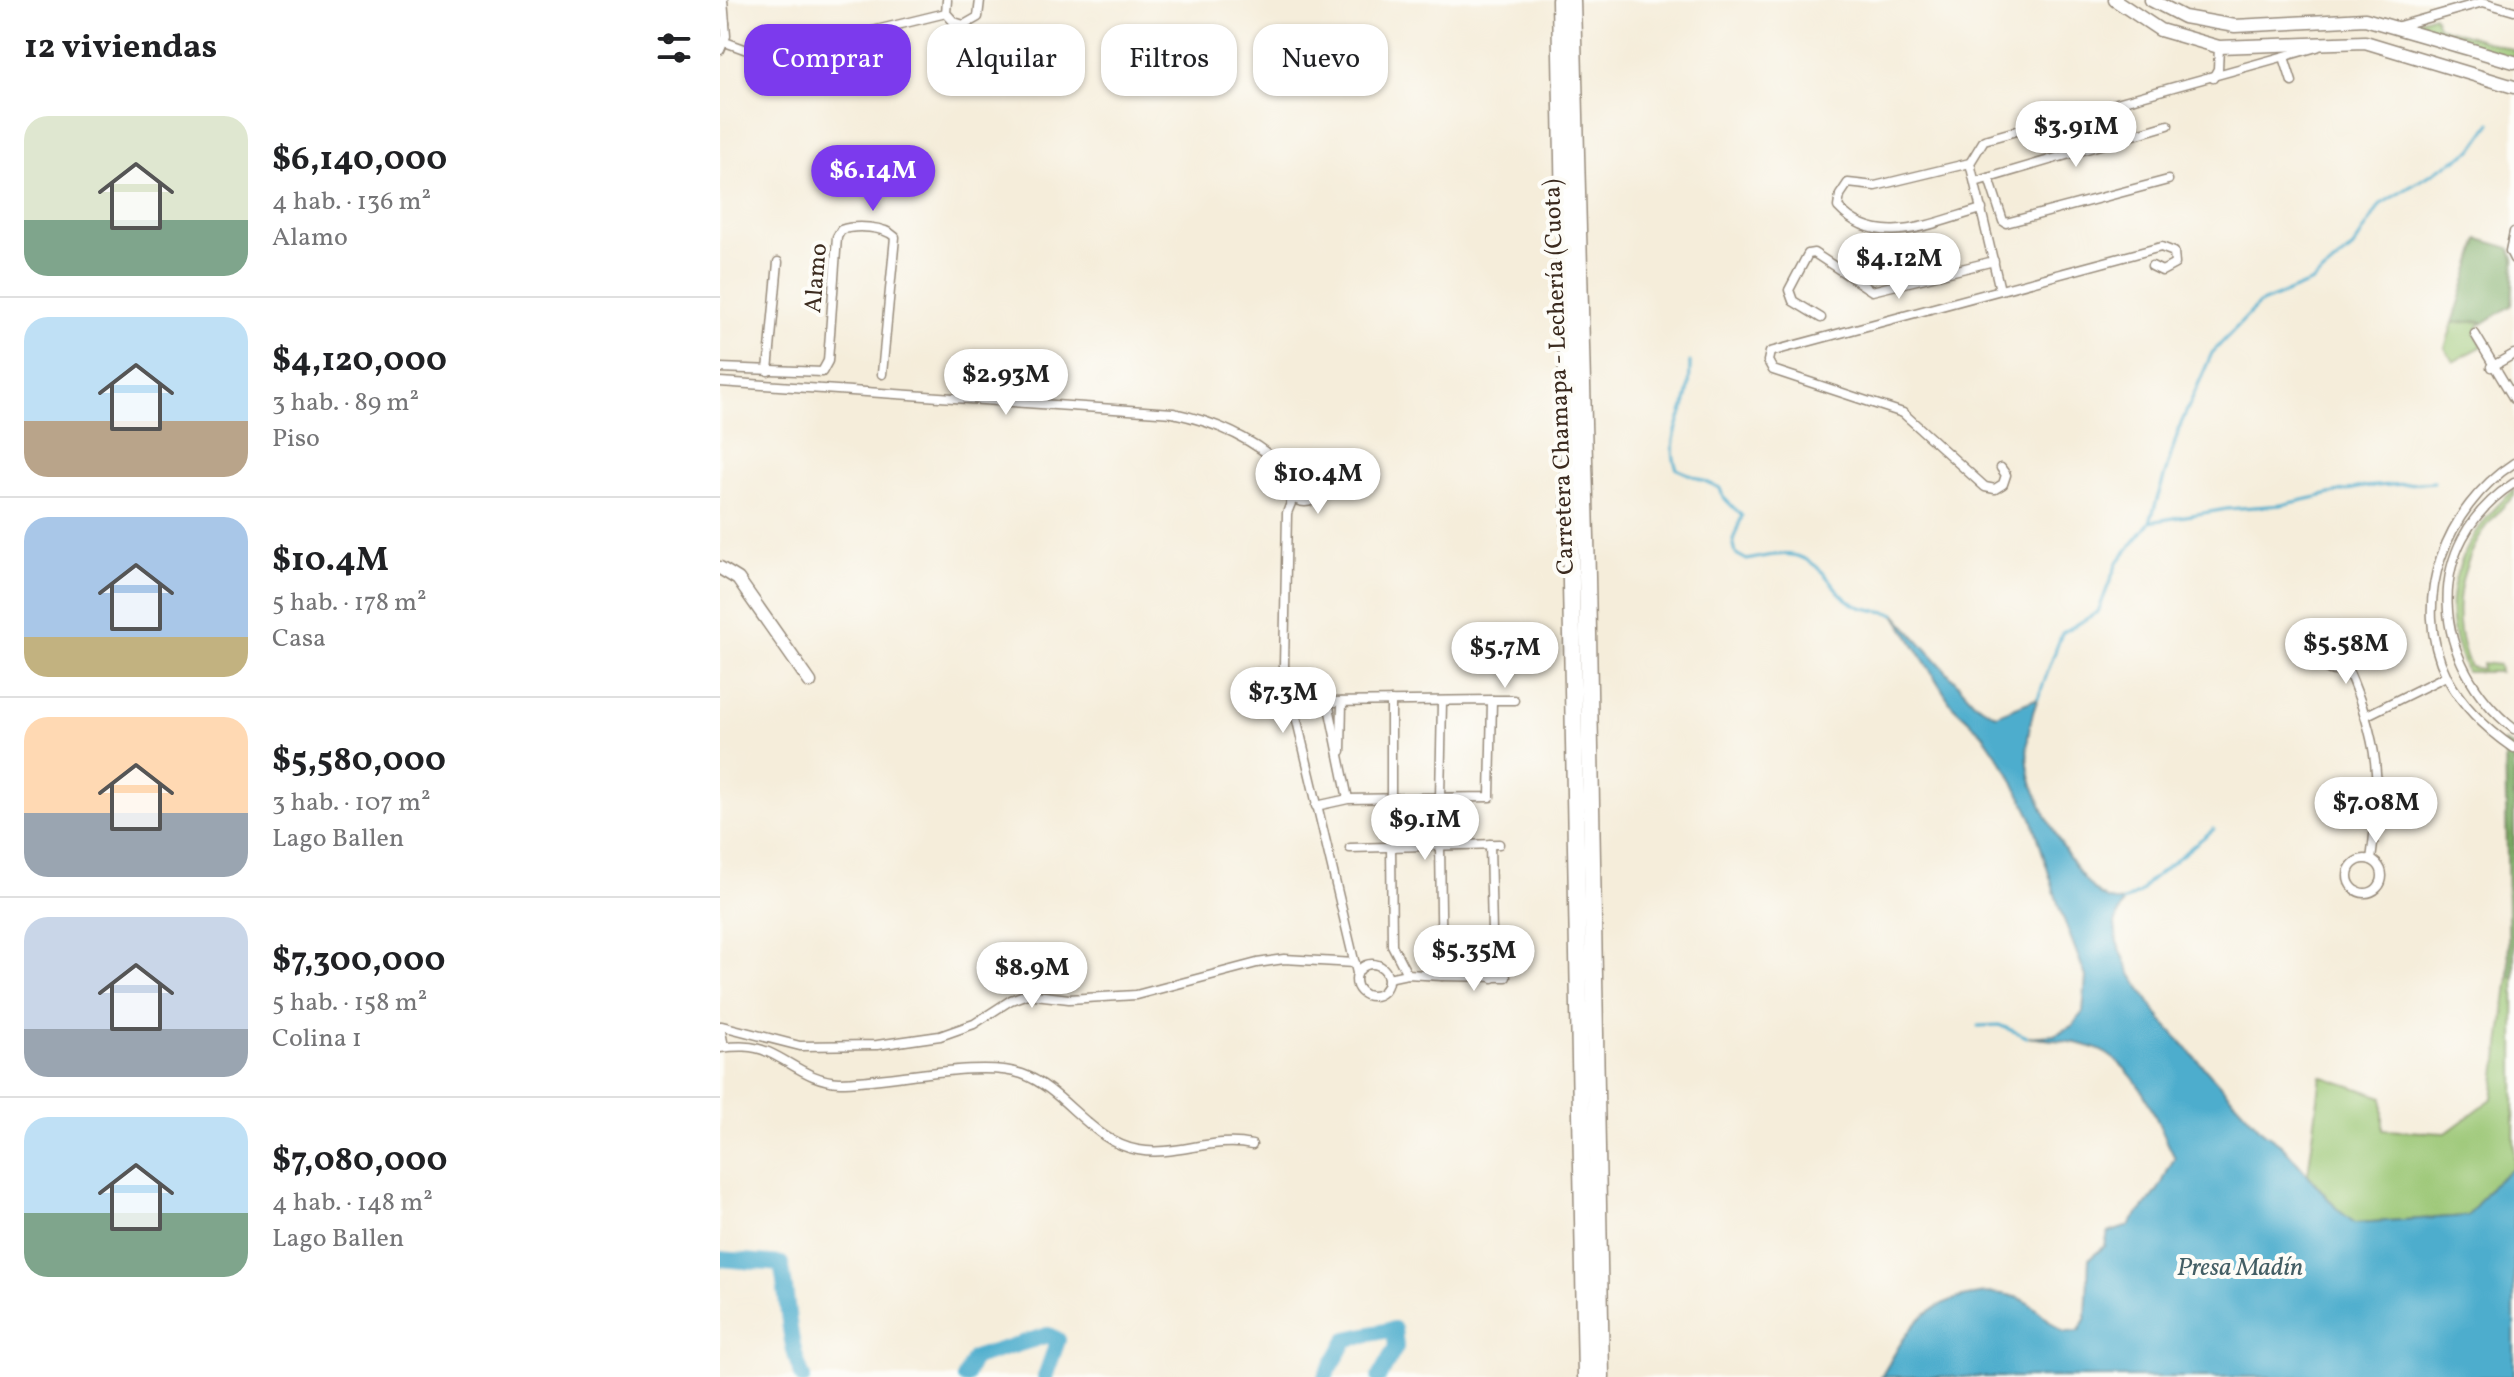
<!DOCTYPE html>
<html lang="es">
<head>
<meta charset="utf-8">
<style>
  body { margin:0; font-family:Vollkorn,serif; background:#f2f2f2; color:#202124; height:100vh; display:flex; flex-direction:column; font-size:30px; white-space:nowrap }
  * { box-sizing:border-box; margin:0 }
  p { font-size:26px; color:#757577 }
  .icon { flex:none; width:44px; height:44px; fill:none; stroke:currentColor; stroke-width:2; stroke-linecap:round; stroke-linejoin:round }
  .map { position:relative; flex:1; overflow:hidden }
  .details { display:flex; flex-direction:column; background:#fff; width:720px }
  .details>* { flex:none }
  .hud { position:absolute; left:24px; top:24px; width:760px; height:72px; display:flex; gap:16px }
  .price { position:absolute; translate:-50% -68px; padding:0 18px; border-radius:28px; background:#fff; color:#222; font-size:26px; line-height:52px; filter:drop-shadow(0 2px 4px #0008) }
  .price::after { content:''; position:absolute; left:50%; top:48px; width:24px; height:18px; margin-left:-12px; background:inherit; clip-path:polygon(0 0,100% 0,50% 100%) }
  .price.on { background:#7c3aed; color:#fff }
  ul { padding:0; list-style:none }
  li { display:flex; align-items:center; gap:24px; height:200px; padding:0 24px }
  li+li { border-top:2px solid #e0e0e0 }
  li span { display:grid; place-items:center; flex:none; width:224px; height:160px; border-radius:24px; color:#555 }
  li>.icon { margin-inline-start:auto }
  span .icon { width:96px; height:96px; fill:#fffc; stroke-width:1 }
  li b { font-size:34px }
  h2 { display:flex; justify-content:space-between; align-items:center; height:96px; padding:0 24px; font-size:34px }
  .chip { padding:0 28px; border-radius:24px; background:#fff; box-shadow:0 2px 6px #0004; font-size:28px; line-height:72px }
  .chip.on { background:#7c3aed; color:#fff }
  main { display:flex; flex:1; min-height:0 }
  .map>svg:first-child { display:block }
  .green { fill:#9ac673; stroke:#6a7848; stroke-width:2 }
  .forest { fill:#7bab65; stroke:#5b6a42; stroke-width:2 }
  .water { fill:#4eadcd; stroke:#446c76; stroke-width:2 }
  .lines { fill:none; stroke-linecap:round; stroke-linejoin:round }
  .stream { stroke:#4eadcd; stroke-width:3 }
  .river { stroke:#4eadcd; stroke-width:16 }
  .street-casing { stroke:#988c7c; stroke-width:11 }
  .secondary-casing { stroke:#988c7c; stroke-width:15 }
  .highway-casing { stroke:#988c7c; stroke-width:19 }
  .street { stroke:#fff; stroke-width:8 }
  .secondary { stroke:#fff; stroke-width:12 }
  .highway { stroke:#fff; stroke-width:16 }
  .labels { text-anchor:middle; stroke-width:8; stroke-linejoin:round; paint-order:stroke }
  .street-label { font-size:24px; fill:#3b2a1e; stroke:#fdfcf7 }
  .water-label { font-size:26px; font-style:italic; fill:#435e64; stroke:#fdfcf7 }
</style>
</head>
<body>
<main>
<section class="details">
<h2>12 viviendas<svg class="icon" aria-label="filters" viewBox="0 0 24 24"><path d="M4 7h16M4 17h16"/><circle cx="9" cy="7" r="2"/><circle cx="15" cy="17" r="2"/></svg></h2>
<ul>
<li><span style="background:linear-gradient(#dfe7d0 65%,#7fa58c 0)"><svg class="icon" aria-label="home" viewBox="0 0 24 24"><path d="M3 11l9-7 9 7M6 9v11h12V9"/></svg></span><div><b>$6,140,000</b><p>4 hab. · 136 m²</p><p>Alamo</p></div></li>
<li><span style="background:linear-gradient(#bfe0f5 65%,#b9a48a 0)"><svg class="icon" aria-label="home" viewBox="0 0 24 24"><path d="M3 11l9-7 9 7M6 9v11h12V9"/></svg></span><div><b>$4,120,000</b><p>3 hab. · 89 m²</p><p>Piso</p></div></li>
<li><span style="background:linear-gradient(#a9c7e8 75%,#c2b280 0)"><svg class="icon" aria-label="home" viewBox="0 0 24 24"><path d="M3 11l9-7 9 7M6 9v11h12V9"/></svg></span><div><b>$10.4M</b><p>5 hab. · 178 m²</p><p>Casa</p></div></li>
<li><span style="background:linear-gradient(#ffd9b3 60%,#9aa5b1 0)"><svg class="icon" aria-label="home" viewBox="0 0 24 24"><path d="M3 11l9-7 9 7M6 9v11h12V9"/></svg></span><div><b>$5,580,000</b><p>3 hab. · 107 m²</p><p>Lago Ballen</p></div></li>
<li><span style="background:linear-gradient(#c9d6e8 70%,#9aa5b1 0)"><svg class="icon" aria-label="home" viewBox="0 0 24 24"><path d="M3 11l9-7 9 7M6 9v11h12V9"/></svg></span><div><b>$7,300,000</b><p>5 hab. · 158 m²</p><p>Colina 1</p></div></li>
<li><span style="background:linear-gradient(#bfe0f5 60%,#7fa58c 0)"><svg class="icon" aria-label="home" viewBox="0 0 24 24"><path d="M3 11l9-7 9 7M6 9v11h12V9"/></svg></span><div><b>$7,080,000</b><p>4 hab. · 148 m²</p><p>Lago Ballen</p></div></li>
</ul>
</section>
<div class="map">
<svg width="1794" height="1377" viewBox="0 0 1794 1377">
  <rect width="100%" height="100%" fill="#fdfcf7"/>
  <filter id="ink" filterUnits="userSpaceOnUse"><feTurbulence type="fractalNoise" baseFrequency=".0125" numOctaves="2"/><feDisplacementMap in="SourceGraphic" scale="16" xChannelSelector="R" yChannelSelector="G"/><feConvolveMatrix kernelMatrix="1 2 1 2 8 2 1 2 1" color-interpolation-filters="sRGB"/></filter>
  <filter id="wash" filterUnits="userSpaceOnUse"><feTurbulence type="fractalNoise" baseFrequency=".006" numOctaves="4" result="noise"/><feDisplacementMap in="SourceGraphic" scale="32" xChannelSelector="R" yChannelSelector="G"/><feGaussianBlur stdDeviation="1.8" result="paint"/><feColorMatrix in="noise" values="0 0 0 0 0 0 0 0 0 0 0 0 0 0 0 0 0 1.4 0 .05"/><feComposite in="paint" operator="in"/></filter>
  <g filter="url(#wash)">
    <rect width="100%" height="100%" fill="#f5edda"/>
    <g class="green">
      <path d="M1714,15L1718,26L1794,50V62L1681,26Z"/>
      <path d="M1761,321L1755,334L1763,346L1733,362L1725,348L1733,323Z"/>
      <path d="M1794,490V496C1744,541 1724,605 1750,667L1762,669V663L1779,665L1780,672H1746C1742,658 1735,644 1733,629C1724,575 1755,523 1794,490Z"/>
      <path d="M1789,977H1794V1167L1772,1185L1748,1216L1635,1223L1618,1210L1588,1174L1601,1076L1663,1097V1130L1726,1133L1773,1098Z"/>
    </g>
    <g class="forest">
      <path d="M1759,239L1790,248L1794,259L1792,305L1762,324L1761,321L1733,323Z"/>
      <path d="M1785,742L1794,748V977H1789Z"/>
    </g>
    <path class="water" d="M1175,614L1254,702L1276,715L1318,698C1309,721 1305,747 1309,771C1315,801 1358,884 1385,898C1389,901 1398,901 1403,902L1395,924L1397,942L1411,974L1442,1021L1542,1131L1562,1145L1618,1210L1635,1223L1748,1216L1772,1185L1794,1167V1377H1161C1173,1358 1183,1335 1199,1320C1223,1296 1275,1285 1305,1301C1319,1309 1330,1323 1344,1332L1359,1331L1366,1317L1369,1259L1385,1246L1388,1233L1409,1226C1418,1211 1431,1203 1439,1188C1446,1178 1447,1168 1455,1158C1436,1122 1424,1077 1387,1054C1365,1041 1332,1040 1307,1037L1334,1035L1352,1026L1363,1012L1366,977L1340,910L1312,818L1290,774L1262,733L1232,705Z"/>
    <g class="lines">
      <g class="stream">
        <path d="M970,362C970,375 970,389 966,401C959,423 947,445 957,469L1000,488L1003,497L1022,516L1013,540L1016,554L1027,560C1068,551 1087,549 1114,586C1120,594 1128,602 1138,606C1149,610 1163,611 1175,614"/>
        <path d="M1430,522L1507,509L1561,505L1642,487L1714,482"/>
        <path d="M1318,698L1342,633L1378,612L1397,563L1430,522L1460,426L1492,353L1539,304L1592,282L1633,248L1661,204L1752,150L1771,123"/>
        <path d="M1403,902L1421,892L1427,883L1494,829"/>
        <path d="M1258,1026L1279,1025L1307,1037"/>
      </g>
      <g class="river">
        <path d="M0,1259L61,1264C69,1302 67,1342 83,1377"/>
        <path d="M245,1377L254,1358L328,1335L338,1340L325,1377"/>
        <path d="M605,1377L627,1339L674,1329L676,1347L659,1377"/>
      </g>
    </g>
  </g>
  <g filter="url(#ink)">
    <g class="lines">
      <g class="street-casing">
        <g id="street">
          <path d="M227,0L226,13L234,22L244,25L258,17L260,0"/>
          <path d="M1679,26L1763,2L1794,11"/>
          <path d="M5,42L46,57L226,13"/>
          <path d="M0,50L6,36L3,0"/>
          <path d="M1564,57L1572,82"/>
          <path d="M1493,78L1498,69L1499,47"/>
          <path d="M1250,163L1155,186L1128,183L1120,195L1118,207C1158,251 1213,222 1262,209"/>
          <path d="M1269,178L1283,221L1286,223L1448,180"/>
          <path d="M1255,182L1448,125"/>
          <path d="M1794,232L1790,251L1794,259"/>
          <path d="M1280,290L1250,163L1264,140L1597,47"/>
          <path d="M1101,318L1073,301L1069,290L1088,254L1094,253L1152,291L1274,261"/>
          <path d="M1755,334L1794,399"/>
          <path d="M1771,367L1794,354"/>
          <path d="M0,368L102,372L108,361L117,237L121,230C135,225 164,226 175,237L162,374"/>
          <path d="M48,371L58,262"/>
          <path d="M0,382L453,413C496,422 539,441 570,474"/>
          <path d="M1794,463C1726,507 1689,601 1727,677C1742,706 1768,730 1794,748"/>
          <circle cx="585" cy="484" r="18"/>
          <path d="M1281,468L1286,475L1283,484L1275,489L1265,487L1183,413L1053,370L1048,361L1050,352L1441,247L1454,252L1455,264L1442,271L1432,266"/>
          <path d="M1794,483C1699,545 1712,664 1794,729"/>
          <path d="M573,498L567,513L564,666L637,973"/>
          <circle cx="1616" cy="654" r="17"/>
          <path d="M1627,668C1659,741 1662,782 1651,860"/>
          <path d="M772,700H794"/>
          <path d="M1647,715L1726,676"/>
          <path d="M621,751L622,702"/>
          <path d="M671,797V701"/>
          <path d="M720,797L722,702"/>
          <path d="M596,806L628,799L770,797L772,700L608,702L628,799"/>
          <path d="M770,844L773,978"/>
          <path d="M671,847L672,945L687,974"/>
          <path d="M630,848L779,844"/>
          <circle cx="1645" cy="876" r="17"/>
          <circle cx="652" cy="980" r="16"/>
          <path d="M722,976L786,977"/>
          <path d="M668,978L687,974L722,976L720,846"/>
          <path d="M0,1026L4,1047"/>
          <path d="M2,1026L80,1046L157,1045L220,1036L254,1024L291,1000L307,994L349,999L416,995L537,963L564,959L635,963"/>
          <path d="M0,1048C17,1046 32,1045 48,1052C73,1063 90,1081 120,1082C168,1082 261,1059 302,1074C345,1089 371,1142 418,1150C456,1157 493,1136 532,1145"/>
        </g>
      </g>
      <g class="secondary-casing">
        <g id="secondary">
          <path d="M1395,0L1440,30L1499,47L1645,42L1794,87"/>
          <path d="M1431,0L1464,17L1515,26L1645,19L1794,62"/>
          <path d="M0,22L3,23"/>
          <path d="M0,568L18,579L90,682"/>
        </g>
      </g>
      <g class="highway-casing">
        <g id="highway">
          <path d="M840,0L866,1377"/>
          <path d="M852,0L867,576L881,1377"/>
        </g>
      </g>
      <use href="#street" class="street"/>
      <use href="#secondary" class="secondary"/>
      <use href="#highway" class="highway"/>
    </g>
  </g>
  <g class="labels">
    <g class="street-label">
      <text transform="translate(95 278) rotate(-85)" y="8">Alamo</text>
      <text transform="translate(838 377) rotate(-92)" y="8">Carretera Chamapa - Lechería (Cuota)</text>
    </g>
    <g class="water-label">
      <text x="1520" y="1275">Presa Madín</text>
    </g>
  </g>
</svg>
<b class="price" style="left:1356px;top:169px">$3.91M</b>
<b class="price on" style="left:153px;top:213px">$6.14M</b>
<b class="price" style="left:1179px;top:301px">$4.12M</b>
<b class="price" style="left:286px;top:417px">$2.93M</b>
<b class="price" style="left:598px;top:516px">$10.4M</b>
<b class="price" style="left:1626px;top:686px">$5.58M</b>
<b class="price" style="left:785px;top:690px">$5.7M</b>
<b class="price" style="left:563px;top:735px">$7.3M</b>
<b class="price" style="left:1656px;top:845px">$7.08M</b>
<b class="price" style="left:705px;top:862px">$9.1M</b>
<b class="price" style="left:754px;top:993px">$5.35M</b>
<b class="price" style="left:312px;top:1010px">$8.9M</b>
<div class="hud">
<a class="chip on">Comprar</a>
<a class="chip">Alquilar</a>
<a class="chip">Filtros</a>
<a class="chip">Nuevo</a>
</div>
</div>
</main>
</body>
</html>
